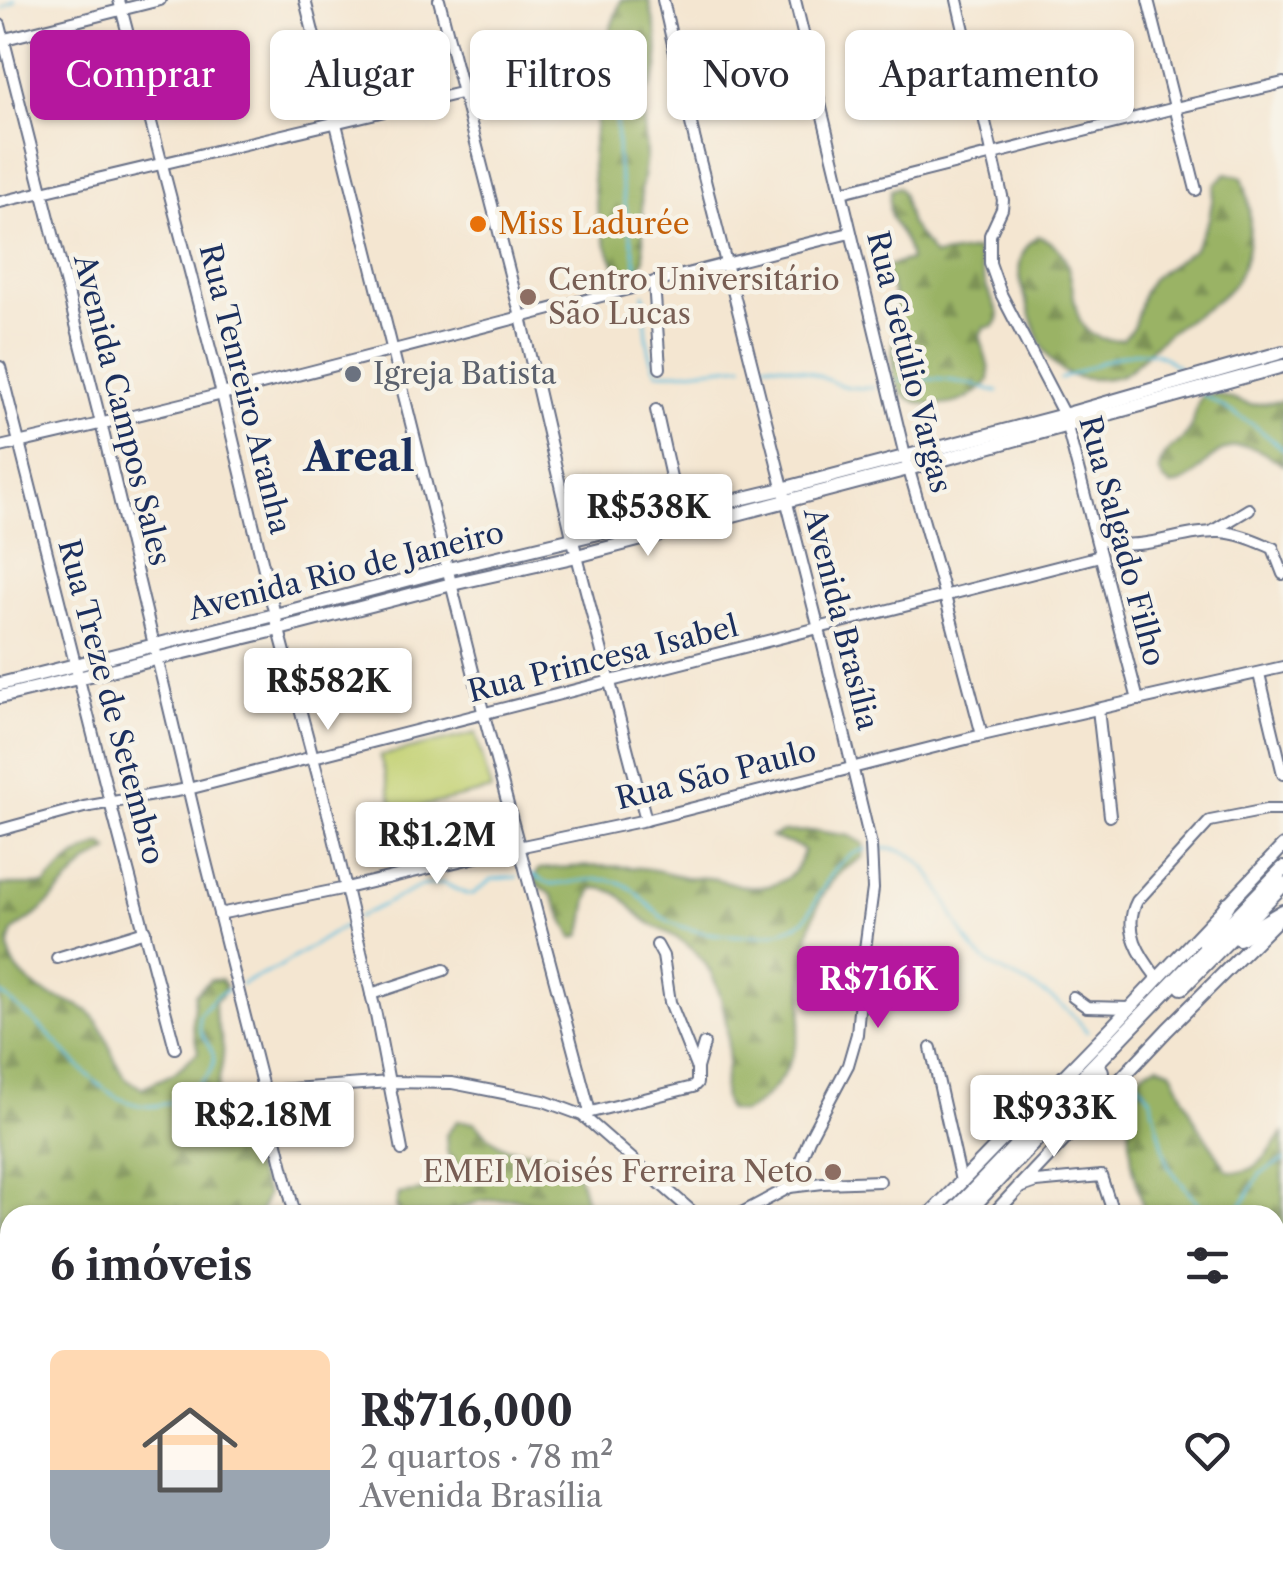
<!DOCTYPE html>
<html lang="pt">
<head>
<meta charset="utf-8">
<style>
  body { margin:0; font-family:"Libre Caslon Text",serif; background:#f2f2f3; color:#2b2b33; height:100vh; display:flex; flex-direction:column; font-size:38px; white-space:nowrap }
  * { box-sizing:border-box; margin:0 }
  p { font-size:32px; color:#7c7c81 }
  .icon { flex:none; width:55px; height:55px; fill:none; stroke:currentColor; stroke-width:2; stroke-linecap:round; stroke-linejoin:round }
  .map { position:relative; flex:1; overflow:hidden }
  .details { position:absolute; left:0px; top:1205px; width:1285px; height:392px; display:flex; flex-direction:column; background:#fff; border-radius:30px 30px 0 0; box-shadow:0 2px 8px #0004 }
  .details>* { flex:none }
  .hud { position:absolute; left:30px; top:30px; width:1225px; height:90px; display:flex; gap:20px }
  .price { position:absolute; translate:-50% -85px; padding:0 22px; border-radius:10px; background:#fff; color:#222; font-size:32px; line-height:65px; filter:drop-shadow(0 2px 5px #0008) }
  .price::after { content:''; position:absolute; left:50%; top:60px; width:30px; height:22px; margin-left:-15px; background:inherit; clip-path:polygon(0 0,100% 0,50% 100%) }
  .price.current { background:#b5179e; color:#fff }
  ul { padding:0; list-style:none }
  li { display:flex; align-items:center; gap:30px; height:250px; padding:0 50px }
  li span { display:grid; place-items:center; flex:none; width:280px; height:200px; border-radius:15px; color:#555 }
  li>.icon { margin-inline-start:auto }
  span .icon { width:120px; height:120px; fill:#fffc; stroke-width:1 }
  li b { font-size:42px }
  h2 { display:flex; justify-content:space-between; align-items:center; height:120px; padding:0 50px; font-size:42px }
  .chip { padding:0 35px; border-radius:15px; background:#fff; box-shadow:0 2px 8px #0004; font-size:35px; line-height:90px }
  .chip.current { background:#b5179e; color:#fff }
  .map>svg:first-child { display:block }
  .forest { fill:url(#forest-firs); stroke:#5a7162; stroke-width:2.5 }
  .garden { fill:#c3d173; stroke:#6f8068; stroke-width:2.5 }
  .lines { fill:none; stroke-linecap:round; stroke-linejoin:round }
  .stream { stroke:#61bfdf; stroke-width:2.5 }
  .minor-casing { stroke:#676f86; stroke-width:14 }
  .major-casing { stroke:#676f86; stroke-width:16 }
  .highway-casing { stroke:#676f86; stroke-width:18 }
  .minor { stroke:#fff; stroke-width:10 }
  .major { stroke:#fff; stroke-width:12 }
  .highway { stroke:#fff; stroke-width:14 }
  .food-dot { fill:#e8710a; stroke:#f7f3e8; stroke-width:4 }
  .education-dot { fill:#8d6e63; stroke:#f7f3e8; stroke-width:4 }
  .worship-dot { fill:#6b7280; stroke:#f7f3e8; stroke-width:4 }
  .labels { text-anchor:middle; stroke-width:9; stroke-linejoin:round; paint-order:stroke }
  .food-label { font-size:30px; fill:#c56008; stroke:#f7f3e8; text-anchor:start }
  .education-label { font-size:30px; fill:#785e54; stroke:#f7f3e8; text-anchor:start }
  .street-label { font-size:30px; fill:#1b2f5e; stroke:#f7f3e8 }
  .worship-label { font-size:30px; fill:#5b616d; stroke:#f7f3e8; text-anchor:start }
  .district-label { font-size:40px; font-weight:bold; fill:#1b2f5e; stroke:#f7f3e8 }
</style>
</head>
<body>
<div class="map">
<svg width="1283" height="1596" viewBox="0 0 1283 1596">
  <defs>
    <pattern id="forest-firs" width="22" height="20" patternUnits="userSpaceOnUse" patternTransform="scale(2.5)"><rect width="22" height="20" fill="#9ab365"/><path d="M5 1l3.5 6h-7zM16 11l3.5 6h-7z" fill="#7d9256"/></pattern>
  </defs>
  <rect width="100%" height="100%" fill="#f7f3e8"/>
  <filter id="ink" filterUnits="userSpaceOnUse"><feTurbulence type="fractalNoise" baseFrequency=".01" numOctaves="2"/><feDisplacementMap in="SourceGraphic" scale="20" xChannelSelector="R" yChannelSelector="G"/><feConvolveMatrix kernelMatrix="1 2 1 2 8 2 1 2 1" color-interpolation-filters="sRGB"/></filter>
  <filter id="wash" filterUnits="userSpaceOnUse"><feTurbulence type="fractalNoise" baseFrequency=".0048" numOctaves="4" result="noise"/><feDisplacementMap in="SourceGraphic" scale="40" xChannelSelector="R" yChannelSelector="G"/><feGaussianBlur stdDeviation="2.25" result="paint"/><feColorMatrix in="noise" values="0 0 0 0 0 0 0 0 0 0 0 0 0 0 0 0 0 1.4 0 .05"/><feComposite in="paint" operator="in"/></filter>
  <g filter="url(#wash)">
    <rect width="100%" height="100%" fill="#f4e6d1"/>
    <g class="forest">
      <path d="M621,0H649L657,36L658,68L652,84L643,98L646,157L641,191L644,258L638,273L630,276L619,274C602,241 594,203 592,166C590,136 611,78 582,60L541,67L537,55L541,49L595,40L609,33Z"/>
      <path d="M1226,173L1242,177C1253,206 1253,247 1239,275C1236,282 1231,288 1225,293C1212,306 1196,314 1181,324C1169,332 1156,343 1146,354C1137,363 1129,374 1116,377C1103,380 1082,380 1070,375C1040,362 1035,324 1025,297C1016,274 1016,252 1038,236C1043,238 1048,240 1052,243C1089,269 1053,347 1123,339L1134,326L1143,294L1151,279L1194,249L1209,219L1215,185Z"/>
      <path d="M898,187L902,192L910,224L934,256L976,250L987,289L999,314L998,320L994,326L984,328L980,335L989,370V381C974,398 957,406 934,405C873,402 898,342 895,304C894,291 888,279 884,267L910,260C906,227 883,228 891,190Z"/>
      <path d="M1216,394L1251,405L1283,401V465C1258,448 1238,435 1210,459C1193,474 1195,480 1171,486L1163,480L1159,470C1165,444 1176,450 1188,433C1195,423 1194,407 1202,395Z"/>
      <path d="M817,831L850,836L864,844L863,857C855,863 845,867 838,875C773,942 841,1057 743,1113L727,1110C718,1085 727,1080 728,1056C729,1021 720,972 691,948C679,937 665,932 651,924C626,909 627,889 594,888C583,902 588,921 580,936L573,938L552,895L537,884L534,878L539,869C577,866 618,864 655,870C665,872 675,875 685,877C695,878 706,877 716,879C735,883 747,890 768,886C789,881 799,870 804,850C795,843 782,843 771,837L783,832Z"/>
      <path d="M99,845H104L109,850L87,863L41,911L13,931C12,936 9,941 9,947C9,969 35,990 54,997C69,1002 84,1005 95,1018C109,1035 113,1066 128,1080C131,1083 137,1085 141,1088L173,1074L198,1052L192,1023L195,994L210,980H221L225,986L222,996L215,1001C213,1019 221,1031 223,1048C225,1067 214,1083 219,1103C228,1133 254,1163 267,1194L259,1215H10V1588H138L136,1596H0V885H45C62,867 75,854 99,845Z"/>
      <path d="M1159,1065L1172,1071L1196,1122L1227,1170C1256,1178 1267,1155 1283,1133V1255L1280,1262L1283,1274V1378L1275,1379V1215H1144C1142,1196 1135,1179 1132,1161C1129,1139 1125,1084 1145,1071C1147,1069 1156,1066 1159,1065Z"/>
      <path d="M457,1121L474,1122C483,1130 493,1143 504,1147C523,1153 549,1148 566,1159C584,1171 581,1199 592,1215H546L529,1203L512,1198L480,1201L442,1215L401,1214L396,1207L399,1194L432,1190L447,1182L453,1167L447,1151L446,1135Z"/>
    </g>
    <path class="garden" d="M476,733L491,790L395,813L380,756Z"/>
    <g class="lines">
      <g class="stream">
        <path d="M2,9L15,0"/>
        <path d="M601,59L614,69L619,85L616,118L618,167L638,273"/>
        <path d="M644,294C646,319 645,350 657,372H680L744,365"/>
        <path d="M759,363C776,363 792,366 809,372C835,382 844,391 873,387"/>
        <path d="M1060,379C1089,369 1125,346 1157,354C1165,357 1171,362 1178,367"/>
        <path d="M899,381C937,377 963,380 998,392"/>
        <path d="M1202,394L1255,426L1283,449"/>
        <path d="M875,848C885,849 895,848 905,852C940,868 951,924 976,952C990,967 1010,975 1028,984C1050,996 1073,1011 1087,1032"/>
        <path d="M531,874C537,876 545,883 552,884C557,886 562,883 567,883C584,880 604,877 621,883C637,889 648,907 662,917C691,938 774,944 803,921C808,916 811,909 815,902C828,880 838,855 867,849"/>
        <path d="M358,917L421,886L443,883L466,894H473L492,879L517,877"/>
        <path d="M241,984L277,968L344,926"/>
        <path d="M0,993C16,1006 33,1019 47,1033C84,1070 130,1134 187,1093C196,1086 210,1077 213,1065C217,1051 204,1042 200,1030C199,1026 199,1019 199,1015L216,996L234,987"/>
        <path d="M1138,1081L1151,1099L1168,1166L1198,1203L1210,1213L1224,1215L1252,1213L1258,1215"/>
        <path d="M1239,1210L1260,1174L1283,1160"/>
        <path d="M1275,1298L1283,1310"/>
        <path d="M1275,1359L1283,1358"/>
      </g>
    </g>
  </g>
  <g filter="url(#ink)">
    <g class="lines">
      <g class="minor-casing">
        <g id="minor">
          <path d="M119,0L222,394L275,615L331,825L376,1015L402,1150"/>
          <path d="M305,0L484,715L590,1112"/>
          <path d="M439,0L521,317L573,541L646,820"/>
          <path d="M663,0L695,141L819,629L871,845L873,889L863,964L857,1034L848,1065L809,1139L790,1187"/>
          <path d="M795,0L905,456L945,596L982,735"/>
          <path d="M957,0L1003,200L1002,209L990,235V263L1001,294L1064,415L1138,700"/>
          <path d="M1148,0L1196,190"/>
          <path d="M0,25L101,423L202,846L295,1215"/>
          <path d="M1,40L160,0"/>
          <path d="M842,192L1175,108L1283,83"/>
          <path d="M0,202L583,64"/>
          <path d="M654,282L660,368"/>
          <path d="M0,367L110,802L175,1048"/>
          <path d="M656,410L679,513"/>
          <path d="M0,447C285,383 566,302 850,233"/>
          <path d="M1211,532L1249,509"/>
          <path d="M1096,537C1134,557 1180,530 1220,532C1239,533 1256,541 1273,548"/>
          <path d="M1273,548L1283,574"/>
          <path d="M1259,674L1283,774"/>
          <path d="M1098,709L1110,816"/>
          <path d="M0,830L84,807L188,789L1100,556"/>
          <path d="M219,914L346,888L518,847L646,820L982,735L1283,667"/>
          <path d="M657,945L663,956L670,1002L696,1067"/>
          <path d="M57,958L145,931"/>
          <path d="M1158,979C1140,956 1122,929 1137,901L1210,821L1266,810H1283"/>
          <path d="M371,994L444,970"/>
          <path d="M1073,997L1087,1007L1130,1008"/>
          <path d="M931,1048L961,1181"/>
          <path d="M264,1091L390,1082L452,1083L544,1101L582,1115L696,1215"/>
          <path d="M587,1113L693,1087L697,1083V1068L704,1044"/>
          <path d="M1019,1188L1036,1182L1101,1176L1114,1215"/>
          <path d="M512,1215H526"/>
          <path d="M738,1215L790,1187L823,1183L880,1181"/>
          <path d="M1275,1500L1283,1489"/>
          <path d="M198,1588L200,1596"/>
          <path d="M282,1588L284,1596"/>
          <path d="M364,1588L366,1596"/>
          <path d="M387,1588L389,1596"/>
          <path d="M703,1588L712,1596"/>
          <path d="M831,1588L839,1596"/>
          <path d="M972,1588L981,1596"/>
          <path d="M1229,1588L1232,1596"/>
          <path d="M154,1596L157,1588"/>
          <path d="M1280,1596L1283,1593"/>
        </g>
      </g>
      <g class="major-casing">
        <g id="major">
          <path d="M0,684L275,615L448,569L782,489L1064,415L1283,352"/>
          <path d="M0,697L279,629L452,584L577,556L908,469L1283,366"/>
          <path d="M929,1215L1111,1028L1283,846"/>
          <path d="M993,1215L1167,1030L1279,918"/>
          <path d="M444,1596C478,1589 514,1596 548,1588"/>
          <path d="M613,1596L621,1588"/>
        </g>
      </g>
      <g class="highway-casing">
        <g id="highway">
          <path d="M1239,938L1283,912"/>
          <path d="M1204,941L1228,904"/>
          <path d="M1182,987L1283,884"/>
          <path d="M950,1215L1283,869"/>
          <path d="M964,1215L1101,1071"/>
          <path d="M580,1596L589,1588"/>
        </g>
      </g>
      <use href="#minor" class="minor"/>
      <use href="#major" class="major"/>
      <use href="#highway" class="highway"/>
    </g>
  </g>
  <circle class="food-dot" cx="478" cy="224" r="10"/>
  <g class="education-dot">
    <circle cx="528" cy="297" r="10"/>
    <circle cx="833" cy="1172" r="10"/>
  </g>
  <circle class="worship-dot" cx="353" cy="374" r="10"/>
  <g class="labels">
    <g class="food-label">
      <text x="498" y="234">Miss Ladurée</text>
    </g>
    <g class="education-label">
      <text x="548" y="290">Centro Universitário<tspan x="548" dy="34">São Lucas</tspan></text>
      <text x="813" y="1182" text-anchor="end">EMEI Moisés Ferreira Neto</text>
    </g>
    <g class="street-label">
      <text transform="translate(909 362) rotate(76)" y="10">Rua Getúlio Vargas</text>
      <text transform="translate(245 389) rotate(76)" y="10">Rua Tenreiro Aranha</text>
      <text transform="translate(122 410) rotate(76)" y="10">Avenida Campos Sales</text>
      <text transform="translate(1122 541) rotate(75)" y="10">Rua Salgado Filho</text>
      <text transform="translate(346 571) rotate(-14)" y="10">Avenida Rio de Janeiro</text>
      <text transform="translate(841 619) rotate(76)" y="10">Avenida Brasília</text>
      <text transform="translate(603 659) rotate(-14)" y="10">Rua Princesa Isabel</text>
      <text transform="translate(111 702) rotate(75)" y="10">Rua Treze de Setembro</text>
      <text transform="translate(716 775) rotate(-14)" y="10">Rua São Paulo</text>
    </g>
    <g class="worship-label">
      <text x="373" y="384">Igreja Batista</text>
    </g>
    <g class="district-label">
      <text x="359" y="471">Areal</text>
    </g>
  </g>
</svg>
<b class="price" style="left:648px;top:559px">R$538K</b>
<b class="price" style="left:328px;top:733px">R$582K</b>
<b class="price" style="left:437px;top:887px">R$1.2M</b>
<b class="price current" style="left:878px;top:1031px">R$716K</b>
<b class="price" style="left:1054px;top:1160px">R$933K</b>
<b class="price" style="left:263px;top:1167px">R$2.18M</b>
<div class="hud">
<a class="chip current">Comprar</a>
<a class="chip">Alugar</a>
<a class="chip">Filtros</a>
<a class="chip">Novo</a>
<a class="chip">Apartamento</a>
</div>
<section class="details">
<h2>6 imóveis<svg class="icon" aria-label="filters" viewBox="0 0 24 24"><path d="M4 7h16M4 17h16"/><circle cx="9" cy="7" r="2"/><circle cx="15" cy="17" r="2"/></svg></h2>
<ul>
<li><span style="background:linear-gradient(#ffd9b3 60%,#9aa5b1 0)"><svg class="icon" aria-label="home" viewBox="0 0 24 24"><path d="M3 11l9-7 9 7M6 9v11h12V9"/></svg></span><div><b>R$716,000</b><p>2 quartos · 78 m²</p><p>Avenida Brasília</p></div><svg class="icon" aria-label="heart" viewBox="0 0 24 24"><path d="M12 20l-8-8c-3-5 5-10 8-4 3-6 11-1 8 4z"/></svg></li>
</ul>
</section>
</div>
</body>
</html>
